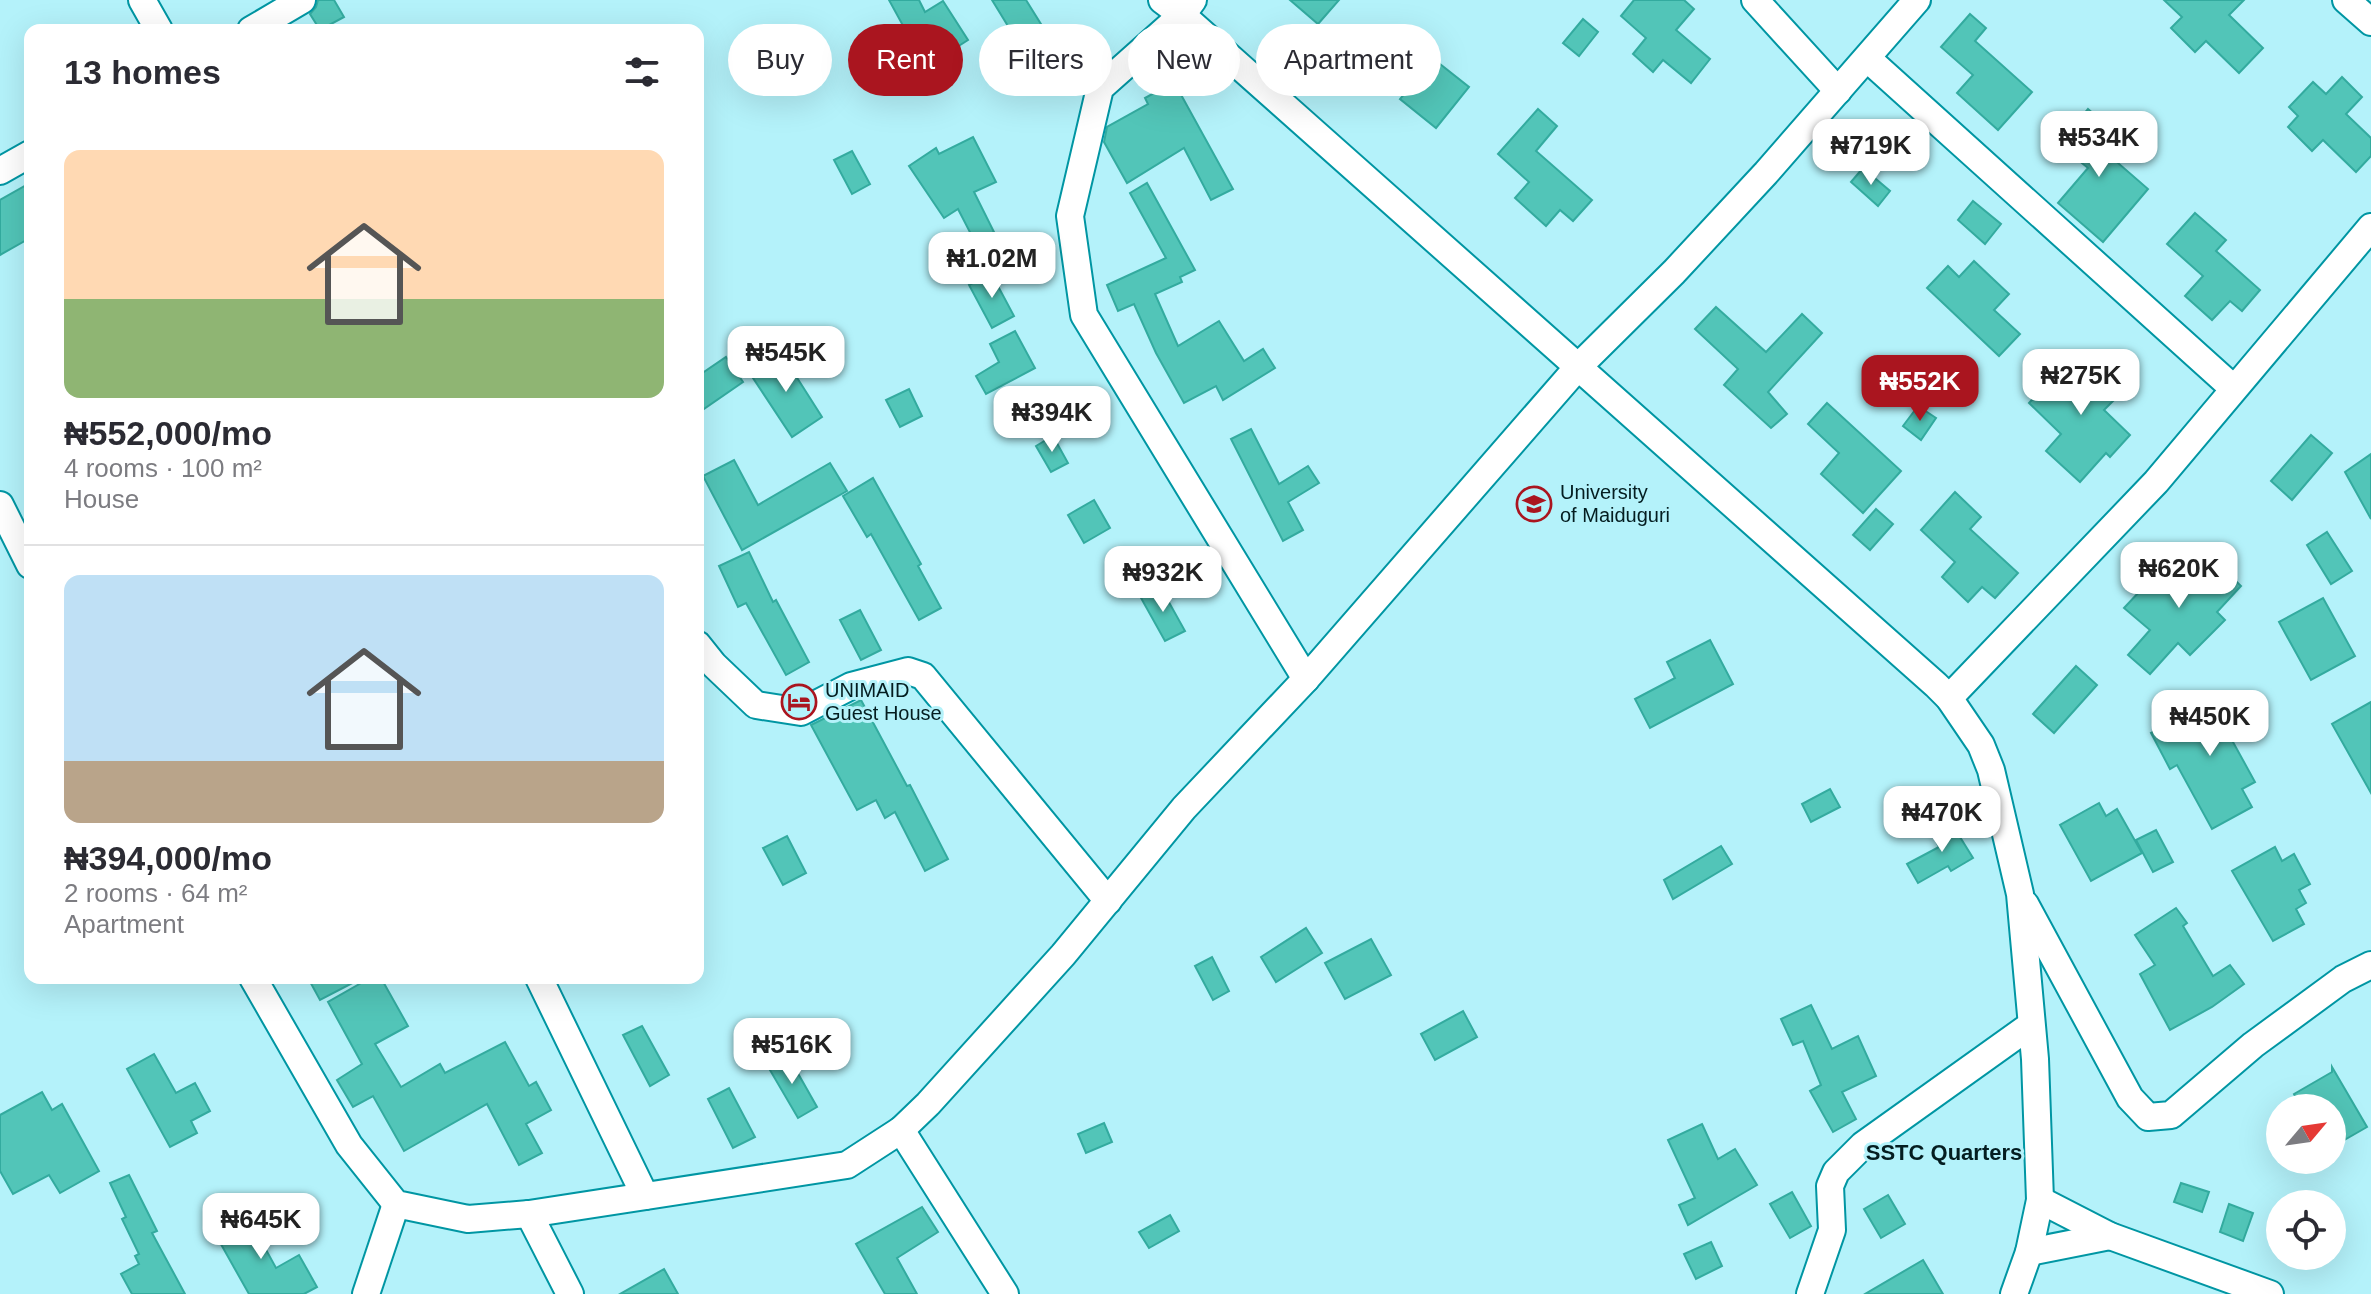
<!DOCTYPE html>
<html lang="en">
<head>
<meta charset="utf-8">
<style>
  body { margin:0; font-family:Helvetica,sans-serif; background:#f7f7f7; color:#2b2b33; height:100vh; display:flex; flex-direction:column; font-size:30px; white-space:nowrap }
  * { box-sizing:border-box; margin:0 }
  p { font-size:26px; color:#7c7c81 }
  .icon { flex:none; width:44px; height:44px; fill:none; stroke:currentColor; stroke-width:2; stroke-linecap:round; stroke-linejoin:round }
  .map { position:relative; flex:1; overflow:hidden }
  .side { position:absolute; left:24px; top:24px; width:680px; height:960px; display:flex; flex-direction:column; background:#fff; border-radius:16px; box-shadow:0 8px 32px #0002 }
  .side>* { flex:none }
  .hud { position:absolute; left:728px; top:24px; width:760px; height:72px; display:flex; gap:16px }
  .needle { width:52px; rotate:61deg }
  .controls { position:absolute; left:2266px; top:1094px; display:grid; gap:16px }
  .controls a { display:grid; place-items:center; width:80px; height:80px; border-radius:50%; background:#fff; box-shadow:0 8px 32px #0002; font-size:40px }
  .price { position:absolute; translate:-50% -68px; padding:0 18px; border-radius:16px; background:#fff; color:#222; font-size:26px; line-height:52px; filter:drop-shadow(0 2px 4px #0008) }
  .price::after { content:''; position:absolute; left:50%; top:48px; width:24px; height:18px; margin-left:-12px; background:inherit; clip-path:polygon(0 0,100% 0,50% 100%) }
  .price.active { background:#aa151f; color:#fff }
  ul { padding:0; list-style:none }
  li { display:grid; align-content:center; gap:16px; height:424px; padding:0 40px }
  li+li { border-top:2px solid #e1e1e2 }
  li span { display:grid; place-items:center; height:248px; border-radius:16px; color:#555 }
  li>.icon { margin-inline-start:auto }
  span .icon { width:144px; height:144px; fill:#fffc; stroke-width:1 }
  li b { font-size:34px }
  h2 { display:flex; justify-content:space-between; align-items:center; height:96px; padding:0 40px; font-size:34px }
  .chip { padding:0 28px; border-radius:36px; background:#fff; box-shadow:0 8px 32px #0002; font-size:28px; line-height:72px }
  .chip.active { background:#aa151f; color:#fff }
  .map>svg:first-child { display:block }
  .building { fill:#52c5b8; stroke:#33ab9f; stroke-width:2 }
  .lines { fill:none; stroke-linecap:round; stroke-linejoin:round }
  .street-casing { stroke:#0096a3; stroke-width:30 }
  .street { stroke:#fff; stroke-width:26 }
  .labels { text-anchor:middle; stroke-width:6; stroke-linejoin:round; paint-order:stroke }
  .poi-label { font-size:20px; fill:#041d20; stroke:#b4f2fa; text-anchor:start }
  .neighbourhood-label { font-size:22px; font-weight:bold; fill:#041d20; stroke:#b4f2fa }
</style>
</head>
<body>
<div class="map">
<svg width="2371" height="1294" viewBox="0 0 2371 1294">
  <rect width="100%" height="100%" fill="#b4f2fa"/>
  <g class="building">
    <path d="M318,0H334L344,17L320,30L310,14L316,7Z"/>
    <path d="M889,0H919L925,12L943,1L968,40L943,56L951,68L930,80L908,44L912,42Z"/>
    <path d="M992,0H1026L1049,37L1011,60L998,39L1011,31Z"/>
    <path d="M1290,0H1339L1318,24Z"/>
    <path d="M1634,0H1684L1694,9L1676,30L1710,59L1691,83L1663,60L1653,72L1633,54L1646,38L1621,16Z"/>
    <path d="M2164,0H2244L2229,15L2263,48L2239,73L2206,41L2195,52L2171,28L2182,17Z"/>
    <path d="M1970,14L1986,28L1975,41L2032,92L1998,130L1957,93L1973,75L1941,47Z"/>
    <path d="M1583,19L1598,32L1579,56L1563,43Z"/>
    <path d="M781,30L809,75L786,90L757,44Z"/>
    <path d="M1402,34L1469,87L1436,128L1400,99L1411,86L1380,61Z"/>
    <path d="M2342,77L2362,97L2346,114L2371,138V156L2356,172L2323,140L2312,151L2288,127L2298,116L2289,107L2313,82L2326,94Z"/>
    <path d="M1174,82L1233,189L1211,200L1184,148L1127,183L1104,142L1107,127L1148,104L1145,98Z"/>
    <path d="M1538,109L1557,126L1536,151L1592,200L1573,221L1560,210L1546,226L1515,198L1529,182L1498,154Z"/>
    <path d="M2088,109L2117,134L2103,150L2148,189L2103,242L2058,203L2088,168L2059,144Z"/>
    <path d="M973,137L996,182L974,192L994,232L975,242L958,209L944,218L909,166L936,148L939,154Z"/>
    <path d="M852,151L870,184L852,194L834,160Z"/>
    <path d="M1863,168L1890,191L1878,206L1851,182Z"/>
    <path d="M30,183V238L0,255V200Z"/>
    <path d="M1147,183L1195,270L1180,277L1182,282L1155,294L1178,346L1219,321L1244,361L1263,349L1275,368L1223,400L1216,386L1184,403L1156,353L1134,304L1118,311L1107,285L1166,258L1130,193Z"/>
    <path d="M1973,201L2001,224L1985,244L1958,220Z"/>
    <path d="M2195,213L2226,240L2216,251L2260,290L2242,311L2230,301L2212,320L2185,296L2203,276L2167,244Z"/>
    <path d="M1974,261L2009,294L1994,310L2020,334L1999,356L1927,288L1948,266L1959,277Z"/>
    <path d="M991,273L1014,316L992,328L969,285Z"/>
    <path d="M1716,307L1766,352L1802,314L1822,333L1768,392L1787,414L1771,428L1724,385L1738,369L1695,329Z"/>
    <path d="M1015,331L1035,368L986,394L976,376L999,362L990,344Z"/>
    <path d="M780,351L822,417L792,437L749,372Z"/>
    <path d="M726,357L743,382L698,413V376Z"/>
    <path d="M2071,359L2083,370L2092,360L2124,390L2104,410L2130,435L2110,457L2106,453L2080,482L2046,451L2061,434L2029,403Z"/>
    <path d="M909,389L922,416L900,427L886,400Z"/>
    <path d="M1827,403L1901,471L1863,513L1821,474L1839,453L1808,424Z"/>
    <path d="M1918,406L1936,418L1921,440L1903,426Z"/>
    <path d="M1251,429L1279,484L1308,466L1319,483L1288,502L1303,530L1283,541L1231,439Z"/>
    <path d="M2311,435L2332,453L2292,500L2271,481Z"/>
    <path d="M1053,436L1068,463L1051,472L1036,446Z"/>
    <path d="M2371,454V519L2345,472Z"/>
    <path d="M734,460L758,505L830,463L847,491L742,550L703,476Z"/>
    <path d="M873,478L921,564L918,566L941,608L919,620L871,534L867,537L843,496Z"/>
    <path d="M1955,492L1981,517L1970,529L2018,573L1995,598L1982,587L1968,602L1942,577L1955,562L1921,530Z"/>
    <path d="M1094,500L1110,528L1084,543L1068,515Z"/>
    <path d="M1876,509L1893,524L1870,550L1853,535Z"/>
    <path d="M2327,532L2352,571L2331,584L2307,545Z"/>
    <path d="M749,552L773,602L776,600L809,662L786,675L746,603L738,607L719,566Z"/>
    <path d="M2173,556L2197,578L2214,560L2241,586L2217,612L2225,620L2190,655L2178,643L2150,674L2128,655L2150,630L2124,608Z"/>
    <path d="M1161,588L1185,631L1165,641L1141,598Z"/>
    <path d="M2323,598L2355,656L2311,680L2279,622Z"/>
    <path d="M860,610L881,650L861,660L840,620Z"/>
    <path d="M1710,640L1733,684L1650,728L1635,699L1675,678L1667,662Z"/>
    <path d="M2076,666L2097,685L2054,733L2033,714Z"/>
    <path d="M2232,692L2249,723L2228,733L2255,782L2242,789L2252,807L2212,829L2177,765L2170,769L2151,733Z"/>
    <path d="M861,700L907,786L910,785L948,859L925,871L895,812L885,818L876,800L857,810L811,725Z"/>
    <path d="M2371,702V793L2332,724Z"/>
    <path d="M1830,789L1840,807L1811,822L1802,804Z"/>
    <path d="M2099,803L2106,816L2117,809L2142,853L2091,881L2060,825Z"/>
    <path d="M1950,821L1973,858L1951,871L1948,866L1918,883L1907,864L1939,847L1931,831Z"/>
    <path d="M2156,830L2173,862L2153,872L2136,840Z"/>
    <path d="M787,836L806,873L783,885L763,848Z"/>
    <path d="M1721,846L1732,864L1673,899L1664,880Z"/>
    <path d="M2275,847L2282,861L2294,854L2310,884L2299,890L2306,903L2296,909L2304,924L2273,941L2232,871Z"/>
    <path d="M2176,908L2187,923L2183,926L2213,976L2230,965L2244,984L2212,1007L2170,1030L2140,974L2155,965L2135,935Z"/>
    <path d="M1306,928L1322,953L1276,982L1261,957Z"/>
    <path d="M1371,939L1391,975L1345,999L1325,963Z"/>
    <path d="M1212,957L1229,991L1213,1000L1195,966Z"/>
    <path d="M308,978H362L320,1000Z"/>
    <path d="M370,978H381L408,1026L375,1044L401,1087L440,1064L445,1073L505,1042L529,1086L536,1082L551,1110L526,1124L542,1153L519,1165L487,1104L404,1151L373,1096L353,1107L337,1080L362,1064L328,1002Z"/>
    <path d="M1811,1005L1832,1049L1858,1036L1876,1076L1842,1092L1856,1119L1833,1132L1810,1091L1821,1085L1803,1041L1793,1045L1781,1019Z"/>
    <path d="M1463,1011L1477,1037L1435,1060L1421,1034Z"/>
    <path d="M642,1026L669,1075L650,1086L623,1035Z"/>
    <path d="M154,1054L176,1093L195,1083L210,1111L191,1121L197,1133L170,1147L127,1069Z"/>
    <path d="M787,1054L817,1107L798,1118L767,1065Z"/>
    <path d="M2332,1067L2367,1127L2332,1147V1108H2302L2294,1094L2332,1072Z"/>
    <path d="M729,1088L755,1137L733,1148L708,1099Z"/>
    <path d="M42,1092L52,1110L62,1104L99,1171L60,1193L49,1175L13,1194L0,1171V1115Z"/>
    <path d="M1104,1123L1112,1142L1086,1153L1078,1134Z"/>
    <path d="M1702,1124L1718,1159L1735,1149L1757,1185L1688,1225L1679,1205L1695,1198L1668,1140Z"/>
    <path d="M129,1175L157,1231L152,1233L185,1294H132L121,1274L139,1264L135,1256L139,1254L122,1219L126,1217L110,1183Z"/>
    <path d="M2181,1183L2209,1192L2202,1212L2174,1202Z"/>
    <path d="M1792,1192L1811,1226L1790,1238L1770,1204Z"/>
    <path d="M1888,1195L1905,1224L1881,1238L1864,1209Z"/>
    <path d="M241,1204L276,1268L299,1255L317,1287L304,1294H249L218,1239L232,1232L222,1215Z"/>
    <path d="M2229,1204L2253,1213L2243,1241L2220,1232Z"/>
    <path d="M922,1207L938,1232L897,1258L917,1294H885L856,1244Z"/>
    <path d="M1170,1215L1179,1231L1149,1248L1139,1232Z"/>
    <path d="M1711,1242L1722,1266L1696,1279L1684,1254Z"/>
    <path d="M1923,1260L1943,1294H1865Z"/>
    <path d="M664,1269L678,1294H620Z"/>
  </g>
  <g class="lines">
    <g class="street-casing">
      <g id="street">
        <path d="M142,0L159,30"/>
        <path d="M1162,0L1182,15L1936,685L1949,698L1981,745L1991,770L2020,894L2035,1059L2040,1200L2029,1252L2014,1294"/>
        <path d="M1193,0L1182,15L1100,88L1070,216L1084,315L1306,679"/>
        <path d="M1755,0L1838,91"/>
        <path d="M2346,0L2371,22"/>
        <path d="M251,30L302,0"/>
        <path d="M1868,59L2233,388"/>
        <path d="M0,171L30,154"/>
        <path d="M0,505L30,565"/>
        <path d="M698,645L714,665L756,705L801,712L851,686L908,671L923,676L1108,901"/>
        <path d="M1949,698L2156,482L2371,227"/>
        <path d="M2025,904L2130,1098L2148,1117L2171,1115L2253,1045L2343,979L2371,965"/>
        <path d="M253,978L349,1145L396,1204L468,1219L529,1214L847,1165L901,1130L928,1104L1063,955L1184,808L1306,679L1578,367L1674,272L1766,173L1917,0"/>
        <path d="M539,978L645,1196"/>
        <path d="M901,1130L1005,1294"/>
        <path d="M2040,1200L2110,1236L2270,1294"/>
        <path d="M529,1214L570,1294"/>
        <path d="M2029,1252L2110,1236"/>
        <path d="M366,1294L396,1204"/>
        <path d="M1810,1294L1832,1230L1830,1186L1836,1172L1863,1145L2031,1025"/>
      </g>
    </g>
    <use href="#street" class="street"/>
  </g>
  <defs>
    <g id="university-ring" transform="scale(1.8)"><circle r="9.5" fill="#b4f2fa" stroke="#aa151f" stroke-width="1.5"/><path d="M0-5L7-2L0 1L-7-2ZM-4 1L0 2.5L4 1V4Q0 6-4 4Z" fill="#aa151f"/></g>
    <g id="hotel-ring" transform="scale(1.8)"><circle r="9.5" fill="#b4f2fa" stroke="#aa151f" stroke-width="1.5"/><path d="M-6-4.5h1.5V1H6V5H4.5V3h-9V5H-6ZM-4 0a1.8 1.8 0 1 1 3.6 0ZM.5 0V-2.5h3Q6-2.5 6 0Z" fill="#aa151f"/></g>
  </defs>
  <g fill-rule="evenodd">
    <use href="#university-ring" x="1534" y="504"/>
    <use href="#hotel-ring" x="799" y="702"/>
  </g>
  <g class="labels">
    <g class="poi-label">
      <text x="1560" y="499">University<tspan x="1560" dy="23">of Maiduguri</tspan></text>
      <text x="825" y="697">UNIMAID<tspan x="825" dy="23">Guest House</tspan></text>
    </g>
    <g class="neighbourhood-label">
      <text x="1944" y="1160">SSTC Quarters</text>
    </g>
  </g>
</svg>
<div class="controls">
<a><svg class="needle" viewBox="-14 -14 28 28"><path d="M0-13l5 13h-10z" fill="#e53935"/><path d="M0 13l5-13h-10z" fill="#7c7c81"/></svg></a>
<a><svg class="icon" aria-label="locate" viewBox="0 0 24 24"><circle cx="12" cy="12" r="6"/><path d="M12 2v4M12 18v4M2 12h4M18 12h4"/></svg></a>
</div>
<b class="price" style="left:2099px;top:179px">₦534K</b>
<b class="price" style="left:1871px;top:187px">₦719K</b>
<b class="price" style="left:992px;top:300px">₦1.02M</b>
<b class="price" style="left:786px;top:394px">₦545K</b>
<b class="price" style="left:2081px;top:417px">₦275K</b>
<b class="price active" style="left:1920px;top:423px">₦552K</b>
<b class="price" style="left:1052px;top:454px">₦394K</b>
<b class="price" style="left:2179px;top:610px">₦620K</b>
<b class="price" style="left:1163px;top:614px">₦932K</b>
<b class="price" style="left:2210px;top:758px">₦450K</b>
<b class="price" style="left:1942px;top:854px">₦470K</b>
<b class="price" style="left:792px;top:1086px">₦516K</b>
<b class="price" style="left:261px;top:1261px">₦645K</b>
<div class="hud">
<a class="chip">Buy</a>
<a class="chip active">Rent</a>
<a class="chip">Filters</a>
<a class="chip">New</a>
<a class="chip">Apartment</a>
</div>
<section class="side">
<h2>13 homes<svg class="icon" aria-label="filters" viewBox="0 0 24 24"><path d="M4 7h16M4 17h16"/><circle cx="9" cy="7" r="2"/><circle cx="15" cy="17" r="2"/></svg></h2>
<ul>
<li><span style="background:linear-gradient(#ffd9b3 60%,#8fb573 0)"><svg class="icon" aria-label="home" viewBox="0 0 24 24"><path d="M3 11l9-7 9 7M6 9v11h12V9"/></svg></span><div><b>₦552,000/mo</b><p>4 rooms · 100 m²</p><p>House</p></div></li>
<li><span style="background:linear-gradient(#bfe0f5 75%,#b9a48a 0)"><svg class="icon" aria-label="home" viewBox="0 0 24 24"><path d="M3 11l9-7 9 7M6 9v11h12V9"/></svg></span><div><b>₦394,000/mo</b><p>2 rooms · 64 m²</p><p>Apartment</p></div></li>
</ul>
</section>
</div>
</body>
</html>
